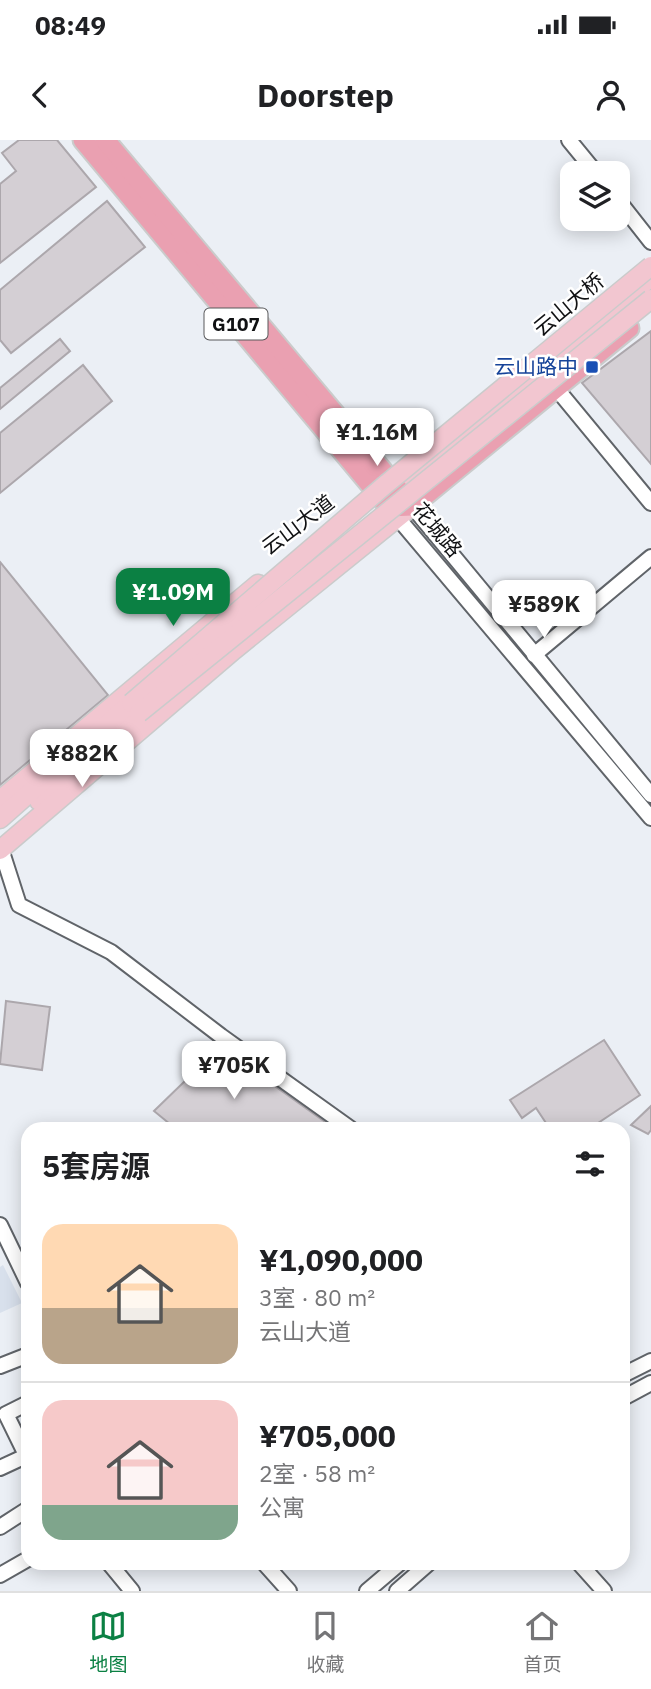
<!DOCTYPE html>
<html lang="zh">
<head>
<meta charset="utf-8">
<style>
  body { margin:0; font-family:"IBM Plex Sans","Noto Sans SC",sans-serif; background:#f6f6f6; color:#202124; height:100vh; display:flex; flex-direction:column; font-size:26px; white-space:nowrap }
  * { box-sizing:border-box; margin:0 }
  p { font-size:23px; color:#757577 }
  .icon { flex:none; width:38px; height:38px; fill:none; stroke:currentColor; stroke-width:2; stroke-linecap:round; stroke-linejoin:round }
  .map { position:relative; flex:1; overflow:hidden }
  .details { position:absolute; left:21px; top:982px; width:609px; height:448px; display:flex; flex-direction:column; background:#fff; border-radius:21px; box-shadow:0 4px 18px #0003 }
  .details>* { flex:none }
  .fabs { position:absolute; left:560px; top:21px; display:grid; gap:14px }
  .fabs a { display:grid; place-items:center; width:70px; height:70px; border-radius:14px; background:#fff; box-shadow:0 4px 18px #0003; font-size:35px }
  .price { position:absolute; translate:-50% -60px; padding:0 16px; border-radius:14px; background:#fff; color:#222; font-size:23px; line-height:46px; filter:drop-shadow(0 2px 4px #0008) }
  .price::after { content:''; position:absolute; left:50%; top:42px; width:21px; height:16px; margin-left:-10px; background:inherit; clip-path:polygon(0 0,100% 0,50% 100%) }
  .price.active { background:#0b8043; color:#fff }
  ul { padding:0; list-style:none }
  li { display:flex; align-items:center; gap:21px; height:175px; padding:0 21px }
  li+li { border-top:2px solid #e0e0e0 }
  li span { display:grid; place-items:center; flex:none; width:196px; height:140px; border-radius:21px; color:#555 }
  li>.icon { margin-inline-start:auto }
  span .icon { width:84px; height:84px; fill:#fffc; stroke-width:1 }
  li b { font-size:30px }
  h2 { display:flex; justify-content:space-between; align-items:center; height:84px; padding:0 21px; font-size:30px }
  .status { display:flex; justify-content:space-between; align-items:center; height:49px; padding:0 35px; background:#fff; direction:ltr }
  .status svg { height:19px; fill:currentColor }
  header { display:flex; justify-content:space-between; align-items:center; height:91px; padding:0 21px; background:#fff; font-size:32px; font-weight:700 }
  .dock { display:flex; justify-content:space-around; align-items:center; height:98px; border-top:2px solid #e0e0e0; background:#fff; font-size:19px; color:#757577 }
  .dock a { display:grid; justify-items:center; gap:4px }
  .dock .active { color:#0b8043 }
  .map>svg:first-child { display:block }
  .built { fill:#d8e0ec }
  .building { fill:#d4cfd4; stroke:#aca7ac; stroke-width:2 }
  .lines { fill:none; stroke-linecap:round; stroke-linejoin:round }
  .minor-casing { stroke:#606469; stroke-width:18 }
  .major-casing { stroke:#cacbcb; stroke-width:21 }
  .highway-casing { stroke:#cacbcb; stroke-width:23 }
  .minor { stroke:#fff; stroke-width:14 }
  .major { stroke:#f2c6d0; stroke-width:18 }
  .highway { stroke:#eaa0b1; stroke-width:19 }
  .major-bridge-casing { stroke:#cacbcb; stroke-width:21; stroke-linecap:butt }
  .major-bridge { stroke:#f2c6d0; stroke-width:18 }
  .transit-dot { fill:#1a4fb4; stroke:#fff; stroke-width:2.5 }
  .labels { text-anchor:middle; stroke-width:5; stroke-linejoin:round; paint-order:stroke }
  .shield { fill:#fff; stroke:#58585a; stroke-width:2 }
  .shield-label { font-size:19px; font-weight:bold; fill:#101113 }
  .street-label { font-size:21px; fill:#101113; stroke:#fff }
  .transit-label { font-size:21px; fill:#164399; stroke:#fff; text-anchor:end }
</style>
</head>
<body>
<div class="status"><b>08:49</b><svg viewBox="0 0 49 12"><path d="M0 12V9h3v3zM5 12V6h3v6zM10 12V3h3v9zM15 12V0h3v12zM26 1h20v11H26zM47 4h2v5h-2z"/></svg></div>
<header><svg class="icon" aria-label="back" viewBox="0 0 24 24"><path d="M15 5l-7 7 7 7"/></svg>Doorstep<svg class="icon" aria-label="person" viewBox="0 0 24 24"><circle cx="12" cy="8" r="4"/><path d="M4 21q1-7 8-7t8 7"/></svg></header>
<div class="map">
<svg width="651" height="1451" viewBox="0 0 651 1451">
  <rect width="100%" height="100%" fill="#ebeff5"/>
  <path class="built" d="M3,1125L22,1163L0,1173V1127Z"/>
  <g class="building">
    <path d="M19,0H57L96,47L0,123V44L16,31L2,13Z"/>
    <path d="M107,61L145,107L11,213L0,200V150Z"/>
    <path d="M651,191V324L582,243Z"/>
    <path d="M60,199L70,211L0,269V248Z"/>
    <path d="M83,225L112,261L0,353V293Z"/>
    <path d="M0,422L108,555L0,645Z"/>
    <path d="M6,861L50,867L42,930L0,924Z"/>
    <path d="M604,900L640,955L589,989H550L536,968L522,978L510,960Z"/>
    <path d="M220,907L328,984L333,989H176L154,971Z"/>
    <path d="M651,966V990L648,994L631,985Z"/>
  </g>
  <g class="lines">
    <g class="minor-casing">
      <g id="minor">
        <path d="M569,0L596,33"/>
        <path d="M618,60L651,102"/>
        <path d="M556,248L651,363"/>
        <path d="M412,366L651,655"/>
        <path d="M392,371L651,678"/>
        <path d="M534,515L651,417"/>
        <path d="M1,709L19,765L111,812L221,896L351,989"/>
        <path d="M0,1085L28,1143"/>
        <path d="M0,1226L28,1215"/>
        <path d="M623,1235L651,1221"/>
        <path d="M623,1258L651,1243"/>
        <path d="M28,1263L6,1274L28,1319"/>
        <path d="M0,1328L28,1315"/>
        <path d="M0,1387L28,1369"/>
        <path d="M109,1423L132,1451"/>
        <path d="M264,1423L289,1451"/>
        <path d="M579,1423L604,1451"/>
        <path d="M0,1435L28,1419"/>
        <path d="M367,1451L400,1423"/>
        <path d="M397,1451L429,1423"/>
      </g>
    </g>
    <g class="major-casing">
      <g id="major">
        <path d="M385,351L396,349L651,137"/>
        <path d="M0,660L258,444"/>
        <path d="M39,661L139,573"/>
        <path d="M0,679L131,563"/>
        <path d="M0,710L234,510L412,366"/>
      </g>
    </g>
    <g class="highway-casing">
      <g id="highway">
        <path d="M83,0L389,367L412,366L629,188"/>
        <path d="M105,0L412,366"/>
      </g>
    </g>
    <use href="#minor" class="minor"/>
    <use href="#major" class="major"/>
    <use href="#highway" class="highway"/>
    <g class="major-bridge-casing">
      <g id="major-bridge">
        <path d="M131,563L385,345L651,126"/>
        <path d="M139,573L651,159"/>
      </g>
    </g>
    <use href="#major-bridge" class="major-bridge"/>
  </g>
  <rect class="transit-dot" x="585" y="220" width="14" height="14" rx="3.5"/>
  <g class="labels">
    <rect class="shield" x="204.5" y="168.5" width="63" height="31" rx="5"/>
    <g class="shield-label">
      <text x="236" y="191">G107</text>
    </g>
    <g class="street-label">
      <text transform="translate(569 165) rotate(-40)" y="7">云山大桥</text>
      <text transform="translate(298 385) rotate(-37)" y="7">云山大道</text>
      <text transform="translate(437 390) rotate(50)" y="7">花城路</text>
    </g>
    <g class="transit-label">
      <text x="578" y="234">云山路中</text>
    </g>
  </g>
</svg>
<div class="fabs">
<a><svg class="icon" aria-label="layers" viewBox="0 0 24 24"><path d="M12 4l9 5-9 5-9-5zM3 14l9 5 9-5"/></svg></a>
</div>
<b class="price" style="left:377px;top:328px">¥1.16M</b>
<b class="price active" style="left:173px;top:488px">¥1.09M</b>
<b class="price" style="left:544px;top:500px">¥589K</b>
<b class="price" style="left:82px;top:649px">¥882K</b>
<b class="price" style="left:234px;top:961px">¥705K</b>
<section class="details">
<h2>5套房源<svg class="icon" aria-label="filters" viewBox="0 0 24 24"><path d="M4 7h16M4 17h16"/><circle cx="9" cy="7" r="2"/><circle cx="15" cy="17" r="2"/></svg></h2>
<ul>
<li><span style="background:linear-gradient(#ffd9b3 60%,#b9a48a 0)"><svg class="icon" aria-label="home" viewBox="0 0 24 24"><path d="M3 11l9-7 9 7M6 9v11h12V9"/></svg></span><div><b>¥1,090,000</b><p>3室 · 80 m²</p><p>云山大道</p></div></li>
<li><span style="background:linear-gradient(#f6c9c9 75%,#7fa58c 0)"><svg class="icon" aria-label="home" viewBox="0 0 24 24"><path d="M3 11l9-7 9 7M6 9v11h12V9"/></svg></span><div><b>¥705,000</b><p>2室 · 58 m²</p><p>公寓</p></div></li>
</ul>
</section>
</div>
<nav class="dock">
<a class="active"><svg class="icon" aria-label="map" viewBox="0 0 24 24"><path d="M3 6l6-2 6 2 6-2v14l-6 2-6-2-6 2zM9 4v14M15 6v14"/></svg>地图</a>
<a><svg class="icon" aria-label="saved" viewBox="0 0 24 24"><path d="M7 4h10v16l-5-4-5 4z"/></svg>收藏</a>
<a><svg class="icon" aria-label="home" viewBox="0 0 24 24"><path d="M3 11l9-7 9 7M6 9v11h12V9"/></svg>首页</a>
</nav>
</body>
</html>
